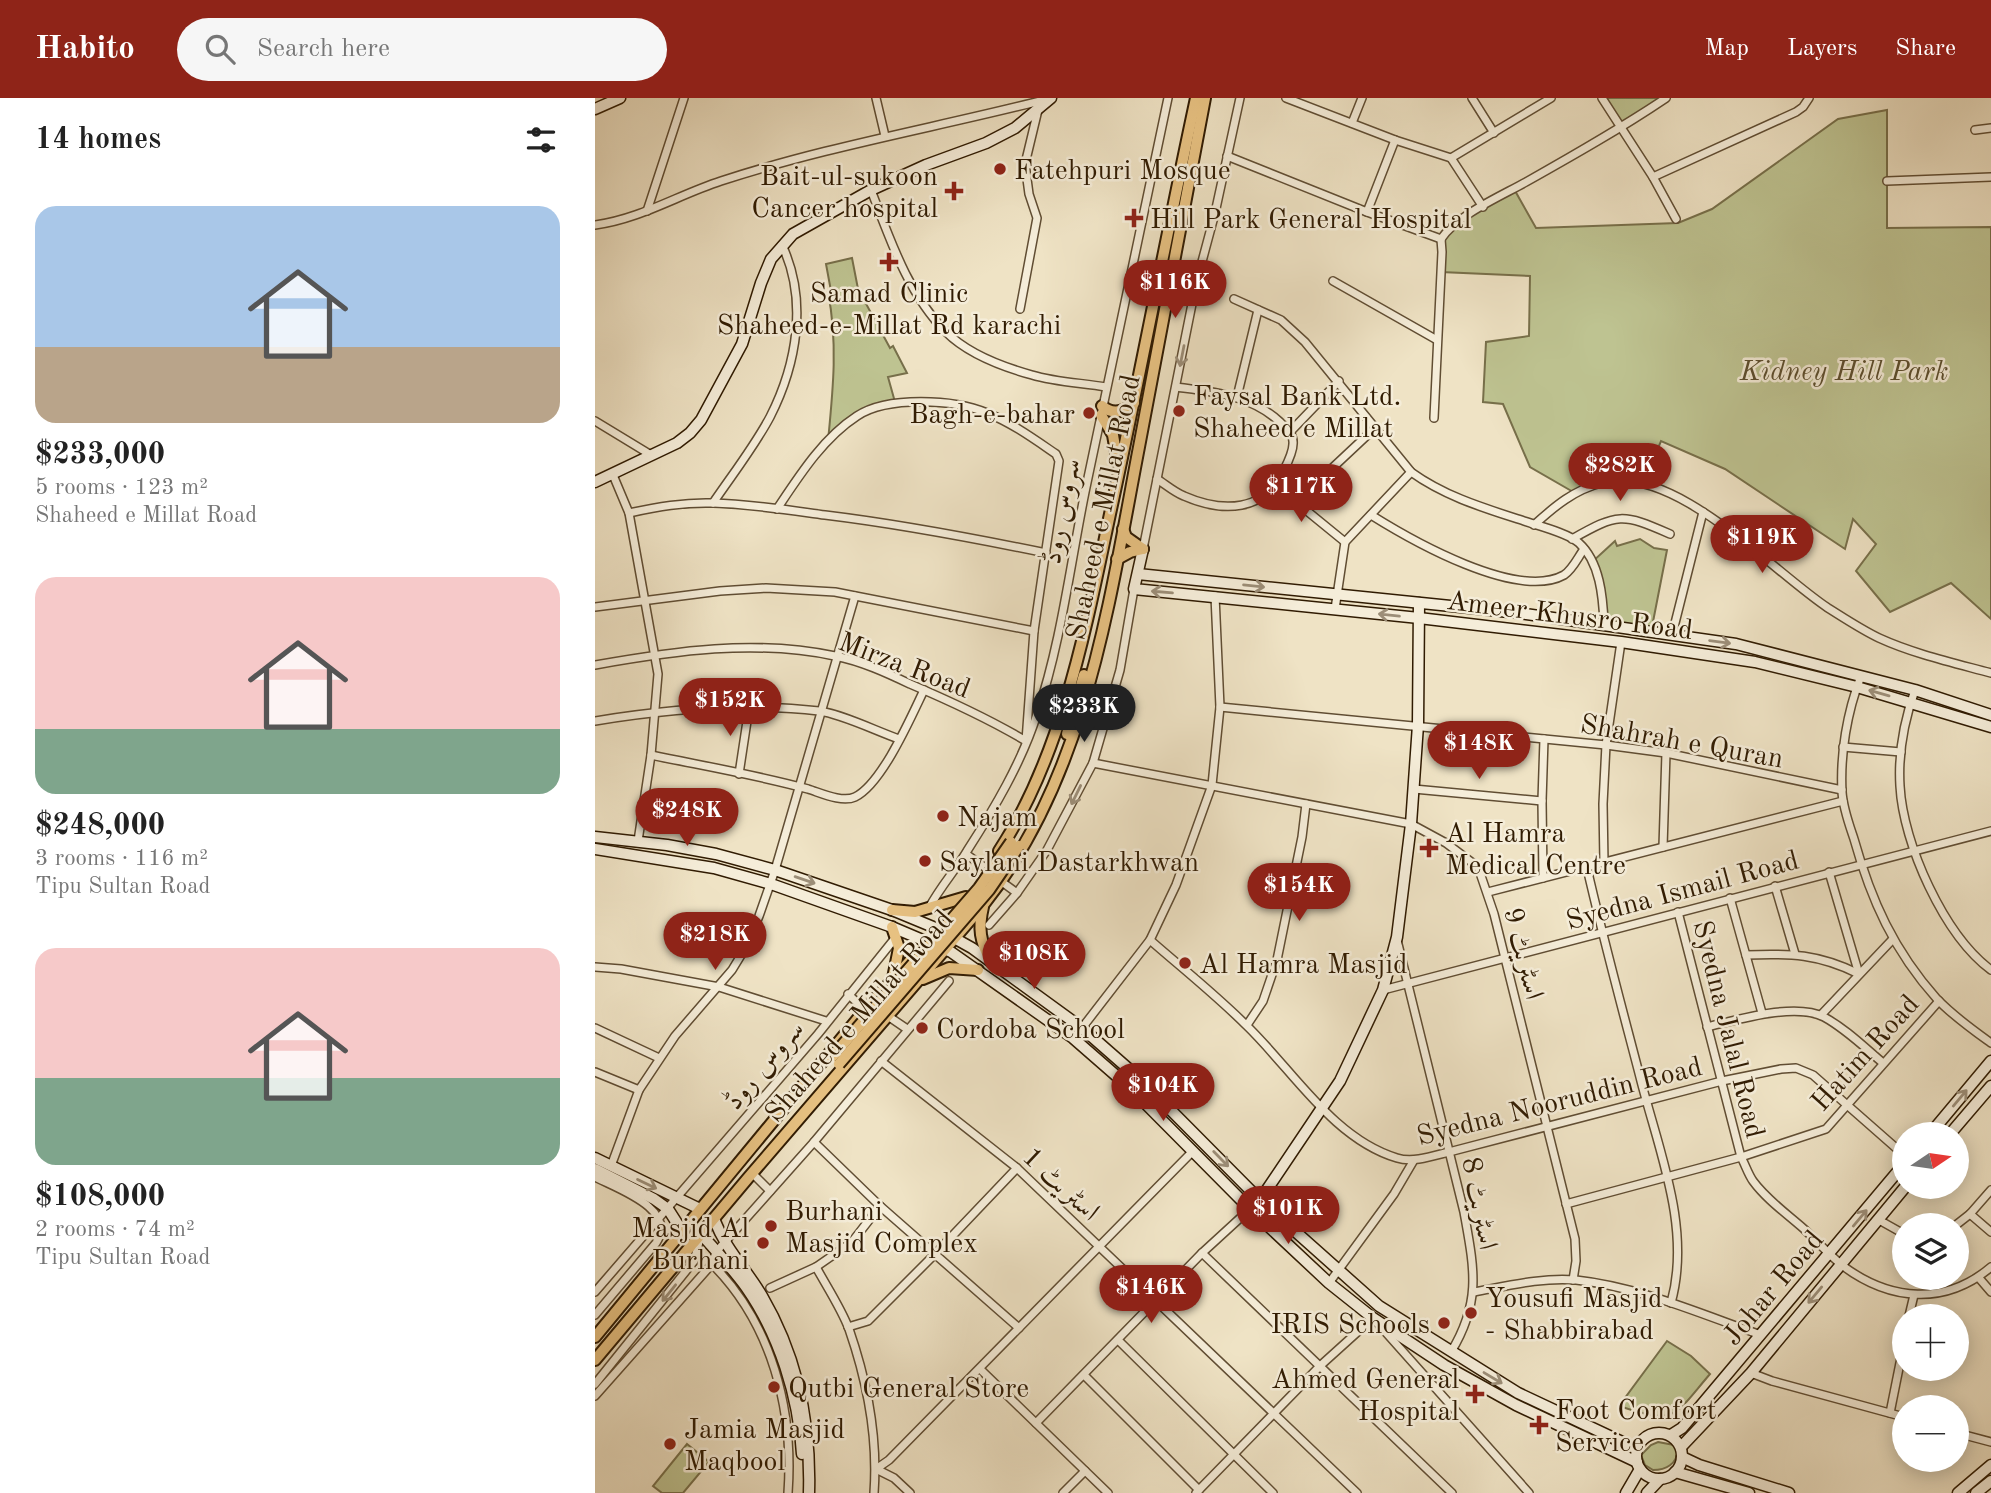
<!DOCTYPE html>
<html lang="en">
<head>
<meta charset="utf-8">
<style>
  body { margin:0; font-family:"Old Standard TT",Amiri,serif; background:#f6f6f6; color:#222; height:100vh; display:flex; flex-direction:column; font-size:26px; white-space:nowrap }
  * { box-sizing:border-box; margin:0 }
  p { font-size:23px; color:#767676 }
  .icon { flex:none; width:38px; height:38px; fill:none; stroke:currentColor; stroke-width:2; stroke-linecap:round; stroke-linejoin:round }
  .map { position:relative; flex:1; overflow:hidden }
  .panel { display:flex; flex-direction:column; background:#fff; width:595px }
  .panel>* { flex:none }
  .needle { width:46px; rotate:77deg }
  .tools { position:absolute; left:1297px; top:1024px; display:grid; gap:14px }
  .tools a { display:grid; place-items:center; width:77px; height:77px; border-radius:50%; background:#fff; box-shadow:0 4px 18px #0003; font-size:35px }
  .price { position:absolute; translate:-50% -60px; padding:0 16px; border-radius:24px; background:#8f2418; color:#fff; font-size:23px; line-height:46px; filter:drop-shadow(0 2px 4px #0008) }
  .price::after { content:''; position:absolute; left:50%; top:42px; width:21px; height:16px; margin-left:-10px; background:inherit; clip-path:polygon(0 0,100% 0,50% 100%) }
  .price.on { background:#222; color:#fff }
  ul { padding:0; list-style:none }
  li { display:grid; align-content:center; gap:14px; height:371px; padding:0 35px }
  li span { display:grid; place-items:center; height:217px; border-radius:21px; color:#555 }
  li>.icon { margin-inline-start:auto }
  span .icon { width:126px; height:126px; fill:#fffc; stroke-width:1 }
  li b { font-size:30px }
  h2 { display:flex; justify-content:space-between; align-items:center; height:84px; padding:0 35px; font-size:30px }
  header { display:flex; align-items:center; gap:42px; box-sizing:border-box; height:98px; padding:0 35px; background:#8f2418; color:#fff }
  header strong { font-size:33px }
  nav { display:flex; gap:38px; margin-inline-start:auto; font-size:24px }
  .search { width:490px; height:63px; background:#f6f6f6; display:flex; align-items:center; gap:18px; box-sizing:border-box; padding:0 24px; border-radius:38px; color:#767676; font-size:26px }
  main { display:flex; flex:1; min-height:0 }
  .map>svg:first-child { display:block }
  .green { fill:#bec391; stroke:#776f4a; stroke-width:2 }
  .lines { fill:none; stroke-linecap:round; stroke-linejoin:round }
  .street-casing { stroke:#604d33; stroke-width:10 }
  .secondary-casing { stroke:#301b02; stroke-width:13 }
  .primary-casing { stroke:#301b02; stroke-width:14 }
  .street { stroke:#f5edd9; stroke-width:7 }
  .secondary { stroke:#f5edd9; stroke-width:10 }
  .primary { stroke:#e8c282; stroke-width:10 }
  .primary-bridge-casing { stroke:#301b02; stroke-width:14; stroke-linecap:butt }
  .primary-bridge { stroke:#e8c282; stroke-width:10 }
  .oneway { stroke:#9c8e78 }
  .poi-dot { fill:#8f2418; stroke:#f5edd9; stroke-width:2.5 }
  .labels { text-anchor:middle; stroke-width:5; stroke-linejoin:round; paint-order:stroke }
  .poi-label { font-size:28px; fill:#301b02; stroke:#f5edd9; text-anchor:start }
  .park-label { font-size:28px; font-style:italic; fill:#5b4d2d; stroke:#f5edd9 }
  .street-label { font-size:28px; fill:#301b02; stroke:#f5edd9 }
</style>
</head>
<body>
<header>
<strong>Habito</strong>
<div class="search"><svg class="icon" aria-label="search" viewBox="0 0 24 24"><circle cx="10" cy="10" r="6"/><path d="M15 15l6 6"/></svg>Search here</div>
<nav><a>Map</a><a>Layers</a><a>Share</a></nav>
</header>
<main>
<section class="panel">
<h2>14 homes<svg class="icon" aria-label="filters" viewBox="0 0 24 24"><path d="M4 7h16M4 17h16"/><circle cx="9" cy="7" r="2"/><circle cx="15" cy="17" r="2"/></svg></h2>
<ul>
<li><span style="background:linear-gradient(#a9c7e8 65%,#b9a48a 0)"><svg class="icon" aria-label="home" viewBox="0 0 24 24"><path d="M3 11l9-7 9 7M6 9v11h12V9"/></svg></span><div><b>$233,000</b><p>5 rooms · 123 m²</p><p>Shaheed e Millat Road</p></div></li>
<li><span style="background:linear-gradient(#f6c9c9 70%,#7fa58c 0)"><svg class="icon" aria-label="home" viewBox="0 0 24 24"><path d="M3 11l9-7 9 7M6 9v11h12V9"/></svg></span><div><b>$248,000</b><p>3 rooms · 116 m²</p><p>Tipu Sultan Road</p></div></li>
<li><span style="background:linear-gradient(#f6c9c9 60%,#7fa58c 0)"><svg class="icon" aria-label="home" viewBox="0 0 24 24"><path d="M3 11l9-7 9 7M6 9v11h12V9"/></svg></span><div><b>$108,000</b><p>2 rooms · 74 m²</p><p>Tipu Sultan Road</p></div></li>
</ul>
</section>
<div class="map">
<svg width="1396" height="1395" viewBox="0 0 1396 1395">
  <rect width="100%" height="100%" fill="#efe3c5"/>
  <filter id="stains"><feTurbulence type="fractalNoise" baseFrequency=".00286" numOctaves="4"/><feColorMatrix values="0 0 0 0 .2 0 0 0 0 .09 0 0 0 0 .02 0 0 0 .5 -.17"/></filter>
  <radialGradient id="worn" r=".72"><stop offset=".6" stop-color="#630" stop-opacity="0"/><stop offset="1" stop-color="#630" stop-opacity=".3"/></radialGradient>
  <g class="green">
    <path d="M1007,0H1070L1026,30Z"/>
    <path d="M1292,12V130L1396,129V521L1356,485L1295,514L1261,473L1281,446L1258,421L1250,451L1130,371L1066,343L1048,386L1009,384L980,395L935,369L908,306L888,304L891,244L934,238L935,178L846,174V141L859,127L919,91L941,130L1083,125L1117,111L1243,21Z"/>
    <path d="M257,160L263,191L295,250L298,248L312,275L293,279L300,304L263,317L233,343C238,292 243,245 233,194L236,193L231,166Z"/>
    <path d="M1045,441L1059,450L1072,452L1056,534L1009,526L997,464L1020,443L1022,448Z"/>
    <path d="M1072,1243L1096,1258L1115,1276C1078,1319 1082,1327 1024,1308Z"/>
    <path d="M1063,1344L1079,1347L1083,1352C1082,1366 1071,1372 1058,1372L1050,1367L1046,1357L1056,1347Z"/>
    <path d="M92,1346L114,1364L88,1395H67L58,1388Z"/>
  </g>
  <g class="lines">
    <g class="street-casing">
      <g id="street">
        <path d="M281,0L290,38"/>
        <path d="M691,0L800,42L856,60L956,0"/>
        <path d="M877,0L899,35"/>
        <path d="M1007,0L1058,79L1081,121"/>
        <path d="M757,25L767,0"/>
        <path d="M1380,32L1396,30"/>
        <path d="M632,58L772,114L846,141"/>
        <path d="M856,60L888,109"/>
        <path d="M1058,79L1201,14L1208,9L1214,0"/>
        <path d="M1292,83L1396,79"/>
        <path d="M276,92C295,141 313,196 351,234C372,255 408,269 437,277C460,284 487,285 511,289"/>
        <path d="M52,113L89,0"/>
        <path d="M772,114L800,42"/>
        <path d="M0,127C45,121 83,97 126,83C233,48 344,29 453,1"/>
        <path d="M846,141C862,117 906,98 931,84C979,57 1025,31 1071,0"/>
        <path d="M738,183L842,242"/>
        <path d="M639,201L686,222L710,244L816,374C851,399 889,410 929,423C944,428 973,435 984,445C1005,464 1008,499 1009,526"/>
        <path d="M425,211L442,120L434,96L430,66L443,12"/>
        <path d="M642,299L663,212"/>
        <path d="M839,320L847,154L846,141"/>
        <path d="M0,323L56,357"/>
        <path d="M695,334L744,283"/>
        <path d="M18,377L34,415L63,576L56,657L43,743"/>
        <path d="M562,381C570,386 579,394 589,398C628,415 670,414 689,372C693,364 698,354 698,346C699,336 692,331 685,324C656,297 619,294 581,289"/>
        <path d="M683,386L701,404L750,444"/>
        <path d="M701,404L781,329"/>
        <path d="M118,405C137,377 159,349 175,319C202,266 213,202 187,147"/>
        <path d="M34,415C62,409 89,404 118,405C155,406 193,412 230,417C304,426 378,440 451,455"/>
        <path d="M776,417C816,442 922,503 969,477C978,471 983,459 989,451"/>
        <path d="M939,427C960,408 979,392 1006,385C1079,365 1177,473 1233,510C1249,520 1267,532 1284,540C1319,556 1359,565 1396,575"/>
        <path d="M977,441C1023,415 1027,415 1075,436"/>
        <path d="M548,451L601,186L620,115L645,0"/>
        <path d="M0,509L125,493L171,490L240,494L439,533"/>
        <path d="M740,511L750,444L816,374"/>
        <path d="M1077,537L1108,414"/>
        <path d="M0,567C79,553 160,541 240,558C266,563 292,575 315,586C355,603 394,621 431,643L439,533L464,363L461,356C439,341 417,325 392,315C359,301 292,298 262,318C228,340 204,378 182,411"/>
        <path d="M1266,578C1252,614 1245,656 1247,694C1248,710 1254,726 1259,741C1276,802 1299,853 1342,901C1358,918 1378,932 1396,945"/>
        <path d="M1320,592C1309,623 1303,655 1305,688C1308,746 1349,837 1396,872"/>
        <path d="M625,609L1011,647L1071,655L1247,692"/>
        <path d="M0,623C73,611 150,604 224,613C247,616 281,633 304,641"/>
        <path d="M1248,649L1306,654"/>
        <path d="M56,657C109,668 162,677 213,691C226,695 247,705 260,699C287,686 316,619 329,592"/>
        <path d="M498,665L816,726L851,745L883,769L899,816L980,1141L981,1163L978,1182"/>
        <path d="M144,676L154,610"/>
        <path d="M819,691L947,703"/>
        <path d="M1068,749L1071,655"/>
        <path d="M371,756L392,771"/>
        <path d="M1009,765L1008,706L1011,647L1026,544"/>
        <path d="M992,770C1008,840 1027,910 1045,979C1063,1051 1097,1130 1076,1205"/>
        <path d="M1234,774L1264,876"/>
        <path d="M948,780L947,703L949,641"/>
        <path d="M407,784L422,795"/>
        <path d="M1180,788L1200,856"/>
        <path d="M893,794L1248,703"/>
        <path d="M1135,800L1167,915"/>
        <path d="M334,810C345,789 360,773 372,753C399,711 427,664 442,616C466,545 475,468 490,394C517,262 545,131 573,0"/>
        <path d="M1083,814L1146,1059C1150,1066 1153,1076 1158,1083C1171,1101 1192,1116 1209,1131C1222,1143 1234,1157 1248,1168C1295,1203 1350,1208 1396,1169"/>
        <path d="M394,827L422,795L452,752L498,665L525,572L539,491"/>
        <path d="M555,842C587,870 621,897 651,927C697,971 738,1041 802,1060C818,1065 838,1058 854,1054L1127,983L1186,971L1201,970L1218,977L1309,1057"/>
        <path d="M802,842L869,1114C879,1170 887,1203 856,1254"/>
        <path d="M1151,857C1195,855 1224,856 1264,876"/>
        <path d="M0,869L26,871L124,889L231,923"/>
        <path d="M788,892L1396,733"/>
        <path d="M253,896L270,912"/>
        <path d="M1226,917L1297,842"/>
        <path d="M293,918L312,931"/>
        <path d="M652,927L668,903L682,862L707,739L711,706"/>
        <path d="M1112,929C1142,922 1200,904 1229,919C1251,931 1269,949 1288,965"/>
        <path d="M0,930L64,960"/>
        <path d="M487,930L555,842L581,787L617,687L625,609L620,498"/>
        <path d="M286,963L422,1070L762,1395"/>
        <path d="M0,974L44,992"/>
        <path d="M219,1044L285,1108L424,1230"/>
        <path d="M16,1068L44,992L80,938L137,872L151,849L164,818L180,772L260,498"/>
        <path d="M157,1075L175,1093"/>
        <path d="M0,1079C23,1091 83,1111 61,1145L0,1217"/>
        <path d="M971,1106L1146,1059L1231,1031L1344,903"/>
        <path d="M1375,1116L1396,1134"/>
        <path d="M1284,1122L1309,1136"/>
        <path d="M1361,1127L1375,1116L1396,1092"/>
        <path d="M607,1155L857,1395"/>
        <path d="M117,1166C177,1226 199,1312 193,1395"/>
        <path d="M221,1169L257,1144L285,1108"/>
        <path d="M1384,1180L1396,1194"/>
        <path d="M734,1185L799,1096L819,1062"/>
        <path d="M175,1190L221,1169C232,1189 246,1210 254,1231C272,1283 283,1340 279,1395"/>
        <path d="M0,1194L223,936L301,839"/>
        <path d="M879,1194C912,1188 948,1179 981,1182C1045,1189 1106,1216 1166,1237"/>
        <path d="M1314,1218L1319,1197"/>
        <path d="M253,1229L273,1223L341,1155L422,1070"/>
        <path d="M523,1242L678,1395"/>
        <path d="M385,1271L513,1395"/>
        <path d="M1156,1275L1177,1283L1309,1319"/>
        <path d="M489,1277L604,1392"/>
        <path d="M0,1286L99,1163L105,1140"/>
        <path d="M0,1298L117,1166L121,1154L219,1044L354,883"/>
        <path d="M1295,1315L1309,1245"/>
        <path d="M441,1325L607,1155L655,1111"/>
        <path d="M1362,1335L1396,1344"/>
        <path d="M315,1395L299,1380L281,1371L294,1362L597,1054"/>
        <path d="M468,1395L490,1373"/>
        <path d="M601,1395L726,1267L778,1220L934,1395"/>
      </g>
    </g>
    <g class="secondary-casing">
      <g id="secondary">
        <path d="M0,11L25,0"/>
        <path d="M0,384L82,345L95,335L106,322L147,246L166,185L176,161L198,136L276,92L331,67L391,45L420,30L456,0"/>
        <path d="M548,451L539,491L824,520L1026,544L1160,564L1262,589L1396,629"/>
        <path d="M543,476L924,515L1141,546L1320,592L1396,617"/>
        <path d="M0,739L72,747L121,756L180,772L297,812L343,831L377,850L487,930L544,980L665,1102L784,1208L923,1295L1042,1351"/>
        <path d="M0,751L119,770L176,786L297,829L356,854L478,940L533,988L655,1111L734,1185L778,1220L849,1267L921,1307L1042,1364"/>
        <path d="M1335,1036L1396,963"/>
        <path d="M1355,1036L1396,988"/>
        <path d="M0,1060L105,1111"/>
        <path d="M0,1071L59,1101L73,1111L87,1133"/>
        <path d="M665,1102L745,983L788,892L802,839L816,726L823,627L824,505"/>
        <path d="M119,1121C132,1154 150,1169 167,1198C202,1258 216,1326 214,1395"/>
        <path d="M106,1136C121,1153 138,1171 151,1189C184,1236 204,1299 207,1356"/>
        <circle cx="1064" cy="1358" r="23"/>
        <path d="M1076,1337L1087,1330L1309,1066"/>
        <path d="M1086,1349L1156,1275L1311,1088"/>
        <path d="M1087,1359L1104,1367L1194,1395"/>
        <path d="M1080,1374L1154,1395"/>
        <path d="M1031,1395L1045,1371"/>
        <path d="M1052,1395L1065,1381"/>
        <path d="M1363,1395L1396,1367"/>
        <path d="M1381,1395L1396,1383"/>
      </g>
    </g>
    <g class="primary-casing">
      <g id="primary">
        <path d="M507,308C517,317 530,314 539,305"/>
        <path d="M506,317L518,337L523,366"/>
        <path d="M528,431L531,439L548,451"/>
        <path d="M522,461L535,454L548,451"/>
        <path d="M472,636L489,577"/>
        <path d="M404,753C468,655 491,529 515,416C545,278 571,139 601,0"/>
        <path d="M388,809C383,830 385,844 396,863"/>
        <path d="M297,812L320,814L371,799"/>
        <path d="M297,829L304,850L298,880"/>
        <path d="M328,881L354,870L383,872"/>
        <path d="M0,1239L270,912L315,863"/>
        <path d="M0,1262L153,1080L389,806C491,678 514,505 544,349C566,233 588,116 610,0"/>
      </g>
    </g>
    <use href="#street" class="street"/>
    <use href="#secondary" class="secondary"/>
    <use href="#primary" class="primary"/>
    <g class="primary-bridge-casing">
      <g id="primary-bridge">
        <path d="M237,959L384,790L416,744"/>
        <path d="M244,966L394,792L424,748"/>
      </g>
    </g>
    <use href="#primary-bridge" class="primary-bridge"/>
  </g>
  <defs><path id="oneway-shaft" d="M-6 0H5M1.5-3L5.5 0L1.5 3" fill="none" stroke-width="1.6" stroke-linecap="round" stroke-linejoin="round" transform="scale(1.75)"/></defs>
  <g class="oneway">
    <use href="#oneway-shaft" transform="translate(587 258) rotate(101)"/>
    <use href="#oneway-shaft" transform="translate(659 488) rotate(6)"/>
    <use href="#oneway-shaft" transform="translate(567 494) rotate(-175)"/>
    <use href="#oneway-shaft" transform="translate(794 517) rotate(-174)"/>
    <use href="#oneway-shaft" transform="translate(1125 544) rotate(8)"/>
    <use href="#oneway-shaft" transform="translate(1284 595) rotate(-164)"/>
    <use href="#oneway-shaft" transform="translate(481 697) rotate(116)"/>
    <use href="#oneway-shaft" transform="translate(210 782) rotate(19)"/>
    <use href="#oneway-shaft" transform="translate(1365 1000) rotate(-50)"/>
    <use href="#oneway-shaft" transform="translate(626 1061) rotate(46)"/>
    <use href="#oneway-shaft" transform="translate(52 1086) rotate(26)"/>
    <use href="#oneway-shaft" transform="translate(1265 1120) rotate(-50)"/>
    <use href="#oneway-shaft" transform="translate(74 1195) rotate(129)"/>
    <use href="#oneway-shaft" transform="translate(1220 1197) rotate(130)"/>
    <use href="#oneway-shaft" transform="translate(898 1280) rotate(31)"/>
  </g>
  <g class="poi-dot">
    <circle cx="405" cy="71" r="7"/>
    <path d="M355.5 82.5h7v7h7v7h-7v7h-7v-7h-7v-7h7z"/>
    <path d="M535.5 109.5h7v7h7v7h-7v7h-7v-7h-7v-7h7z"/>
    <path d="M290.5 153.5h7v7h7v7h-7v7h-7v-7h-7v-7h7z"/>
    <circle cx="584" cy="313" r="7"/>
    <circle cx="494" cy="315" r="7"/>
    <circle cx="348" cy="718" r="7"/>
    <path d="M830.5 739.5h7v7h7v7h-7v7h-7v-7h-7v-7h7z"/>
    <circle cx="330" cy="763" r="7"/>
    <circle cx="590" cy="865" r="7"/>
    <circle cx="327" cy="930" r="7"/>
    <circle cx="176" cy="1128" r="7"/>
    <circle cx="168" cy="1145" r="7"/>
    <circle cx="876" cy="1215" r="7"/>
    <circle cx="849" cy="1225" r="7"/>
    <circle cx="179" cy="1289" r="7"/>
    <path d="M876.5 1285.5h7v7h7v7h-7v7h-7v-7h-7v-7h7z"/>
    <path d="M940.5 1316.5h7v7h7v7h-7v7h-7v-7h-7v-7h7z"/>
    <circle cx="75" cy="1346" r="7"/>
  </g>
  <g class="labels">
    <g class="poi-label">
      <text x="419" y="81">Fatehpuri Mosque</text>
      <text x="343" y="87" text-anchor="end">Bait-ul-sukoon<tspan x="343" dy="32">Cancer hospital</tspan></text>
      <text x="555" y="130">Hill Park General Hospital</text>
      <text x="294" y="204" text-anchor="middle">Samad Clinic<tspan x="294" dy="32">Shaheed-e-Millat Rd karachi</tspan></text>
      <text x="598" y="307">Faysal Bank Ltd.<tspan x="598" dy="32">Shaheed e Millat</tspan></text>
      <text x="480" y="325" text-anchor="end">Bagh-e-bahar</text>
      <text x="362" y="728">Najam</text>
      <text x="850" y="744">Al Hamra<tspan x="850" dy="32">Medical Centre</tspan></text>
      <text x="344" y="773">Saylani Dastarkhwan</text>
      <text x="604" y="875">Al Hamra Masjid</text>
      <text x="341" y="940">Cordoba School</text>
      <text x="190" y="1122">Burhani<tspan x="190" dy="32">Masjid Complex</tspan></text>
      <text x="154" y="1139" text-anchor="end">Masjid Al<tspan x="154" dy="32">Burhani</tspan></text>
      <text x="890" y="1209">Yousufi Masjid<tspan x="890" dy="32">- Shabbirabad</tspan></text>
      <text x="835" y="1235" text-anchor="end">IRIS Schools</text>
      <text x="864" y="1290" text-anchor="end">Ahmed General<tspan x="864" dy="32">Hospital</tspan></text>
      <text x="193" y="1299">Qutbi General Store</text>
      <text x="960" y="1321">Foot Comfort<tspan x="960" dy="32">Service</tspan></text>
      <text x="89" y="1340">Jamia Masjid<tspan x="89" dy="32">Maqbool</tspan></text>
    </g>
    <g class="park-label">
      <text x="1249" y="282">Kidney Hill Park</text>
    </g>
    <g class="street-label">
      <text transform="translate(507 409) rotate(-78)" y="10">Shaheed e Millat Road</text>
      <text transform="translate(465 413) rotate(-79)" y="10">سروس روڈ</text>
      <text transform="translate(975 516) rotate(7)" y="10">Ameer Khusro Road</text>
      <text transform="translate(310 566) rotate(21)" y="10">Mirza Road</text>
      <text transform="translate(1087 642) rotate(10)" y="10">Shahrah e Quran</text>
      <text transform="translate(1087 791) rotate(-15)" y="10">Syedna Ismail Road</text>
      <text transform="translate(930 855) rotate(76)" y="10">اسٹریٹ 9</text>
      <text transform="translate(263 917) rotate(-49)" y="10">Shaheed e Millat Road</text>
      <text transform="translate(1135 931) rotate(76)" y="10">Syedna Jalal Road</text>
      <text transform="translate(1269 954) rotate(-48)" y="10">Hatim Road</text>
      <text transform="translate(168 966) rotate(-50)" y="10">سروس روڈ</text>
      <text transform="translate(964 1002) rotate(-14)" y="10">Syedna Nooruddin Road</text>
      <text transform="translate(467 1085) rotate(43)" y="10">اسٹریٹ 1</text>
      <text transform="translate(886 1105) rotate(79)" y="10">اسٹریٹ 8</text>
      <text transform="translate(1177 1189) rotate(-50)" y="10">Johar Road</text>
    </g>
  </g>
  <rect width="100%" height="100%" filter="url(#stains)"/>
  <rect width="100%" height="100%" fill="url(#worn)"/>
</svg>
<div class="tools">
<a><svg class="needle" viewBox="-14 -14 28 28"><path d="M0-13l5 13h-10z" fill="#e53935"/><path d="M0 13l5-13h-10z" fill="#767676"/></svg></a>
<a><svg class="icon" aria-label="layers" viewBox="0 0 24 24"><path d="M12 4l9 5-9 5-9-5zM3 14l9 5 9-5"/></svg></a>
<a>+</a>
<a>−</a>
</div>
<b class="price" style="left:580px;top:222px">$116K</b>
<b class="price" style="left:1025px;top:405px">$282K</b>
<b class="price" style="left:706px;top:426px">$117K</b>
<b class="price" style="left:1167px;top:477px">$119K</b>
<b class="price" style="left:135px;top:640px">$152K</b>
<b class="price on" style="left:489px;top:646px">$233K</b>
<b class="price" style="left:884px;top:683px">$148K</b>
<b class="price" style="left:92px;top:750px">$248K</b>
<b class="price" style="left:704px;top:825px">$154K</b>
<b class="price" style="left:120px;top:874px">$218K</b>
<b class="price" style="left:439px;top:893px">$108K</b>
<b class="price" style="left:568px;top:1025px">$104K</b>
<b class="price" style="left:693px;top:1148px">$101K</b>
<b class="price" style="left:556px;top:1227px">$146K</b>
</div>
</main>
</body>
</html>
